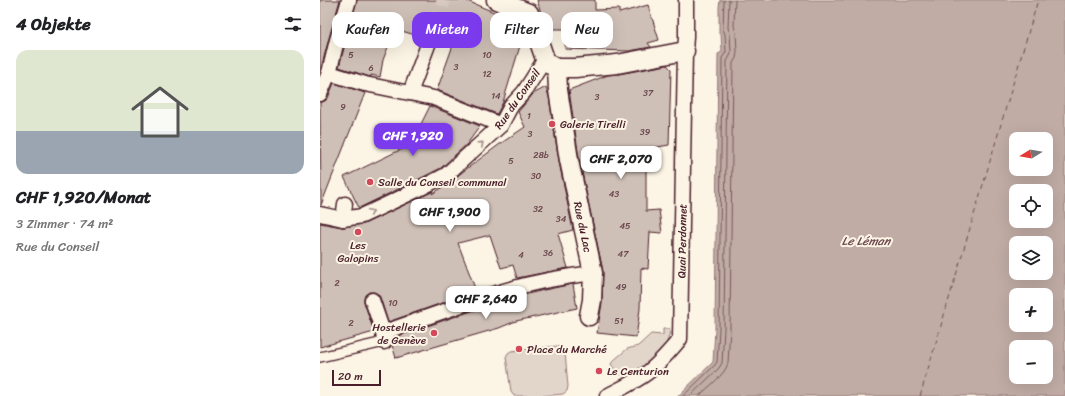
<!DOCTYPE html>
<html lang="de">
<head>
<meta charset="utf-8">
<style>
  body { margin:0; font-family:Sriracha,sans-serif; background:#f2f2f2; color:#202124; height:100vh; display:flex; flex-direction:column; font-size:15px; white-space:nowrap }
  * { box-sizing:border-box; margin:0 }
  p { font-size:13px; color:#757577 }
  .icon { flex:none; width:22px; height:22px; fill:none; stroke:currentColor; stroke-width:2; stroke-linecap:round; stroke-linejoin:round }
  .map { position:relative; flex:1; overflow:hidden }
  .drawer { display:flex; flex-direction:column; background:#fff; width:320px }
  .drawer>* { flex:none }
  .top-card { position:absolute; left:12px; top:12px; width:380px; height:36px; display:flex; gap:8px }
  .needle { width:26px; rotate:259deg }
  .fabs { position:absolute; left:689px; top:132px; display:grid; gap:8px }
  .fabs a { display:grid; place-items:center; width:44px; height:44px; border-radius:8px; background:#fff; box-shadow:0 4px 16px #0002; font-size:20px }
  .scale { position:absolute; left:12px; bottom:10px; width:49px; box-sizing:border-box; padding-left:4px; border:2px solid #4a1f2b; border-top:0; font-size:11px; line-height:14px; white-space:nowrap; color:#4a1f2b; -webkit-text-stroke:3px #fcf5e5; paint-order:stroke }
  .price { position:absolute; translate:-50% -34px; padding:0 9px; border-radius:8px; background:#fff; color:#222; font-size:13px; line-height:26px; filter:drop-shadow(0 1px 2px #0008) }
  .price::after { content:''; position:absolute; left:50%; top:24px; width:12px; height:9px; margin-left:-6px; background:inherit; clip-path:polygon(0 0,100% 0,50% 100%) }
  .price.selected { background:#7c3aed; color:#fff }
  ul { padding:0; list-style:none }
  li { display:grid; align-content:center; gap:8px; height:212px; padding:0 16px }
  li span { display:grid; place-items:center; height:124px; border-radius:12px; color:#555 }
  li>.icon { margin-inline-start:auto }
  span .icon { width:72px; height:72px; fill:#fffc; stroke-width:1 }
  li b { font-size:17px }
  h2 { display:flex; justify-content:space-between; align-items:center; height:48px; padding:0 16px; font-size:17px }
  .chip { padding:0 14px; border-radius:12px; background:#fff; box-shadow:0 4px 16px #0002; font-size:14px; line-height:36px }
  .chip.selected { background:#7c3aed; color:#fff }
  main { display:flex; flex:1; min-height:0 }
  .map>svg:first-child { display:block }
  .green { fill:#e2d5ca; stroke:#967a7a }
  .water { fill:#c0aca5; stroke:#917474; fill-rule:evenodd }
  .lines { fill:none; stroke-linecap:round; stroke-linejoin:round }
  .shore { stroke:#79575c; stroke-width:1 }
  .ferry { stroke:#6d4950; stroke-width:1; stroke-dasharray:5 4; stroke-linecap:butt }
  .building { fill:#cfc0b7; stroke:#4a1f2b }
  .pedestrian-tunnel { stroke:#d8cac0; stroke-width:14; stroke-dasharray:14 7; stroke-linecap:butt }
  .service-casing { stroke:#4a1f2b; stroke-width:12 }
  .pedestrian-casing { stroke:#4a1f2b; stroke-width:17 }
  .minor-casing { stroke:#4a1f2b; stroke-width:21 }
  .service { stroke:#fcf5e5; stroke-width:9 }
  .pedestrian { stroke:#fcf5e5; stroke-width:14 }
  .minor { stroke:#fcf5e5; stroke-width:18 }
  .oneway { stroke:#a38a88 }
  .poi-dot { fill:#d1495b; stroke:#fcf5e5; stroke-width:1.5 }
  .labels { text-anchor:middle; stroke-width:4; stroke-linejoin:round; paint-order:stroke }
  .number-label { font-size:9px; fill:#6b474e }
  .street-label { font-size:11px; fill:#4a1f2b; stroke:#fcf5e5 }
  .poi-label { font-size:11px; fill:#4a1f2b; stroke:#fcf5e5; text-anchor:start }
  .water-label { font-size:12px; font-style:italic; fill:#6d4950; stroke:#fcf5e5 }
</style>
</head>
<body>
<main>
<section class="drawer">
<h2>4 Objekte<svg class="icon" aria-label="filters" viewBox="0 0 24 24"><path d="M4 7h16M4 17h16"/><circle cx="9" cy="7" r="2"/><circle cx="15" cy="17" r="2"/></svg></h2>
<ul>
<li><span style="background:linear-gradient(#dfe7d0 65%,#9aa5b1 0)"><svg class="icon" aria-label="home" viewBox="0 0 24 24"><path d="M3 11l9-7 9 7M6 9v11h12V9"/></svg></span><div><b>CHF 1,920/Monat</b><p>3 Zimmer · 74 m²</p><p>Rue du Conseil</p></div></li>
</ul>
</section>
<div class="map">
<svg width="745" height="396" viewBox="0 0 745 396">
  <rect width="100%" height="100%" fill="#fcf5e5"/>
  <filter id="ink" filterUnits="userSpaceOnUse"><feTurbulence type="fractalNoise" baseFrequency=".025" numOctaves="2"/><feDisplacementMap in="SourceGraphic" scale="8" xChannelSelector="R" yChannelSelector="G"/><feConvolveMatrix kernelMatrix="1 2 1 2 8 2 1 2 1" color-interpolation-filters="sRGB"/></filter>
  <g filter="url(#ink)">
    <g class="green">
      <path d="M343,329H349L350,330C349,336 347,343 344,349C339,358 318,370 309,377L297,373L291,364L293,361L307,349L318,346L331,334L343,335Z"/>
      <path d="M237,346L242,347L245,352L248,386L247,391L243,394L222,396H194L191,392L186,357L188,353L191,351Z"/>
    </g>
    <path class="water" d="M400,0H745V396H358L393,362L395,329L398,54L402,52L401,34H399V7ZM696,139H726V169H696ZM696,191H726V221H696ZM696,243H726V273H696ZM696,295H726V325H696ZM696,347H726V377H696Z"/>
    <g class="lines">
      <g class="shore">
        <path d="M363,396L395,365L397,362L399,329L402,58L406,52L405,34L403,29L404,0"/>
        <path d="M370,396L399,368L402,363L404,329L407,61L410,56L411,52L410,34L408,28L409,0"/>
        <path d="M379,396C388,387 405,375 408,363L410,329L413,63L416,58L417,52L416,33L414,26L415,0"/>
      </g>
      <path class="ferry" d="M600,396L718,0"/>
    </g>
    <g class="building">
      <path d="M0,0H20L9,38L0,72Z"/>
      <path d="M37,0H145L195,21L192,31L203,36L183,102L177,114L117,90L137,34L123,29V25L122,21L118,18H113L109,20L107,24L105,23L102,37L75,29L63,60L60,77L51,75V77L47,76L19,67Z"/>
      <path d="M217,0H275V10L299,9V13L328,5L339,40L328,43L331,47L309,51L245,49V29H226Z"/>
      <path d="M347,65L351,69L349,145L326,149V211L339,210L342,233L330,232L328,269L321,268L320,309L316,337L277,333L282,303L283,271L259,158L249,90L288,75L299,74Z"/>
      <path d="M14,83L45,93L1,205L0,102L5,101L8,98Z"/>
      <path d="M226,87L229,97L239,162L253,230L238,234L248,268L197,278L193,265L181,268L170,235L138,243L156,291L68,322L60,297L58,294L54,292H49L45,295L44,299V302L54,332L0,347V223L22,227L44,224L114,191L112,194L132,181L141,173L180,144L205,127L198,112L213,94Z"/>
      <path d="M110,106L160,126L147,144L121,168L93,182L39,208L24,177L84,148L101,124Z"/>
      <path d="M253,284L257,308L196,321L179,328L76,358L72,345L75,337L187,299L224,290Z"/>
    </g>
    <g class="lines">
      <path class="pedestrian-tunnel" d="M115,26L124,0"/>
      <g class="service-casing">
        <path id="service" d="M0,357L64,342"/>
      </g>
      <g class="pedestrian-casing">
        <g id="pedestrian">
          <path d="M9,73L45,84L114,98L181,125"/>
          <path d="M90,93L115,26"/>
          <path d="M0,94L9,73L17,40L29,0"/>
          <path d="M0,214L23,219L42,216L97,190L126,175L181,125L191,106L204,92L225,59"/>
          <path d="M23,219L25,204"/>
          <path d="M52,300L63,332L64,342L66,334L70,330L173,294C205,284 240,277 273,273"/>
          <path d="M287,396C300,389 315,382 327,373C340,363 350,351 360,339L365,51L366,37V0"/>
        </g>
      </g>
      <g class="minor-casing">
        <g id="minor">
          <path d="M176,0L209,13L225,59L230,65L237,68H255L297,64L365,51"/>
          <path d="M237,68L238,90L249,160L273,273L272,300L269,316"/>
        </g>
      </g>
      <use href="#service" class="service"/>
      <use href="#pedestrian" class="pedestrian"/>
      <use href="#minor" class="minor"/>
    </g>
    <defs><path id="oneway-chevron" d="M-2-3.5L2.5 0L-2 3.5" fill="none" stroke-width="1.6" stroke-linecap="round" stroke-linejoin="round"/></defs>
    <g class="oneway">
      <use href="#oneway-chevron" transform="translate(161 144) rotate(-42)"/>
      <use href="#oneway-chevron" transform="translate(51 212) rotate(-25)"/>
    </g>
  </g>
  <g class="poi-dot">
    <circle cx="232" cy="124" r="4"/>
    <circle cx="50" cy="182" r="4"/>
    <circle cx="38" cy="232" r="4"/>
    <circle cx="114" cy="333" r="4"/>
    <circle cx="199" cy="349" r="4"/>
    <circle cx="279" cy="371" r="4"/>
  </g>
  <g class="labels">
    <g class="number-label">
      <text x="31" y="58">5</text>
      <text x="167" y="58">10</text>
      <text x="136" y="70">3</text>
      <text x="51" y="71">6</text>
      <text x="167" y="77">12</text>
      <text x="328" y="96">37</text>
      <text x="176" y="99">14</text>
      <text x="277" y="100">3</text>
      <text x="23" y="110">9</text>
      <text x="209" y="119">1</text>
      <text x="325" y="135">39</text>
      <text x="210" y="137">3</text>
      <text x="221" y="158">28b</text>
      <text x="191" y="164">5</text>
      <text x="216" y="179">30</text>
      <text x="294" y="197">43</text>
      <text x="218" y="212">32</text>
      <text x="241" y="222">34</text>
      <text x="305" y="229">45</text>
      <text x="228" y="256">36</text>
      <text x="303" y="257">47</text>
      <text x="201" y="258">4</text>
      <text x="17" y="286">2</text>
      <text x="301" y="290">49</text>
      <text x="73" y="306">10</text>
      <text x="299" y="324">51</text>
      <text x="31" y="326">2</text>
    </g>
    <g class="street-label">
      <text transform="translate(197 99) rotate(-55)" y="4">Rue du Conseil</text>
      <text transform="translate(263 227) rotate(78)" y="4">Rue du Lac</text>
      <text transform="translate(362 241) rotate(-89)" y="4">Quai Perdonnet</text>
    </g>
    <g class="poi-label">
      <text x="240" y="128">Galerie Tirelli</text>
      <text x="58" y="186">Salle du Conseil communal</text>
      <text x="38" y="249" text-anchor="middle">Les<tspan x="38" dy="13">Galopins</tspan></text>
      <text x="106" y="331" text-anchor="end">Hostellerie<tspan x="106" dy="13">de Genève</tspan></text>
      <text x="207" y="353">Place du Marché</text>
      <text x="287" y="375">Le Centurion</text>
    </g>
    <g class="water-label">
      <text x="546" y="245">Le Léman</text>
    </g>
  </g>
</svg>
<div class="fabs">
<a><svg class="needle" viewBox="-14 -14 28 28"><path d="M0-13l5 13h-10z" fill="#e53935"/><path d="M0 13l5-13h-10z" fill="#757577"/></svg></a>
<a><svg class="icon" aria-label="locate" viewBox="0 0 24 24"><circle cx="12" cy="12" r="6"/><path d="M12 2v4M12 18v4M2 12h4M18 12h4"/></svg></a>
<a><svg class="icon" aria-label="layers" viewBox="0 0 24 24"><path d="M12 4l9 5-9 5-9-5zM3 14l9 5 9-5"/></svg></a>
<a>+</a>
<a>−</a>
</div>
<div class="scale">20 m</div>
<b class="price selected" style="left:93px;top:157px">CHF 1,920</b>
<b class="price" style="left:301px;top:180px">CHF 2,070</b>
<b class="price" style="left:130px;top:233px">CHF 1,900</b>
<b class="price" style="left:166px;top:320px">CHF 2,640</b>
<div class="top-card">
<a class="chip">Kaufen</a>
<a class="chip selected">Mieten</a>
<a class="chip">Filter</a>
<a class="chip">Neu</a>
</div>
</div>
</main>
</body>
</html>
